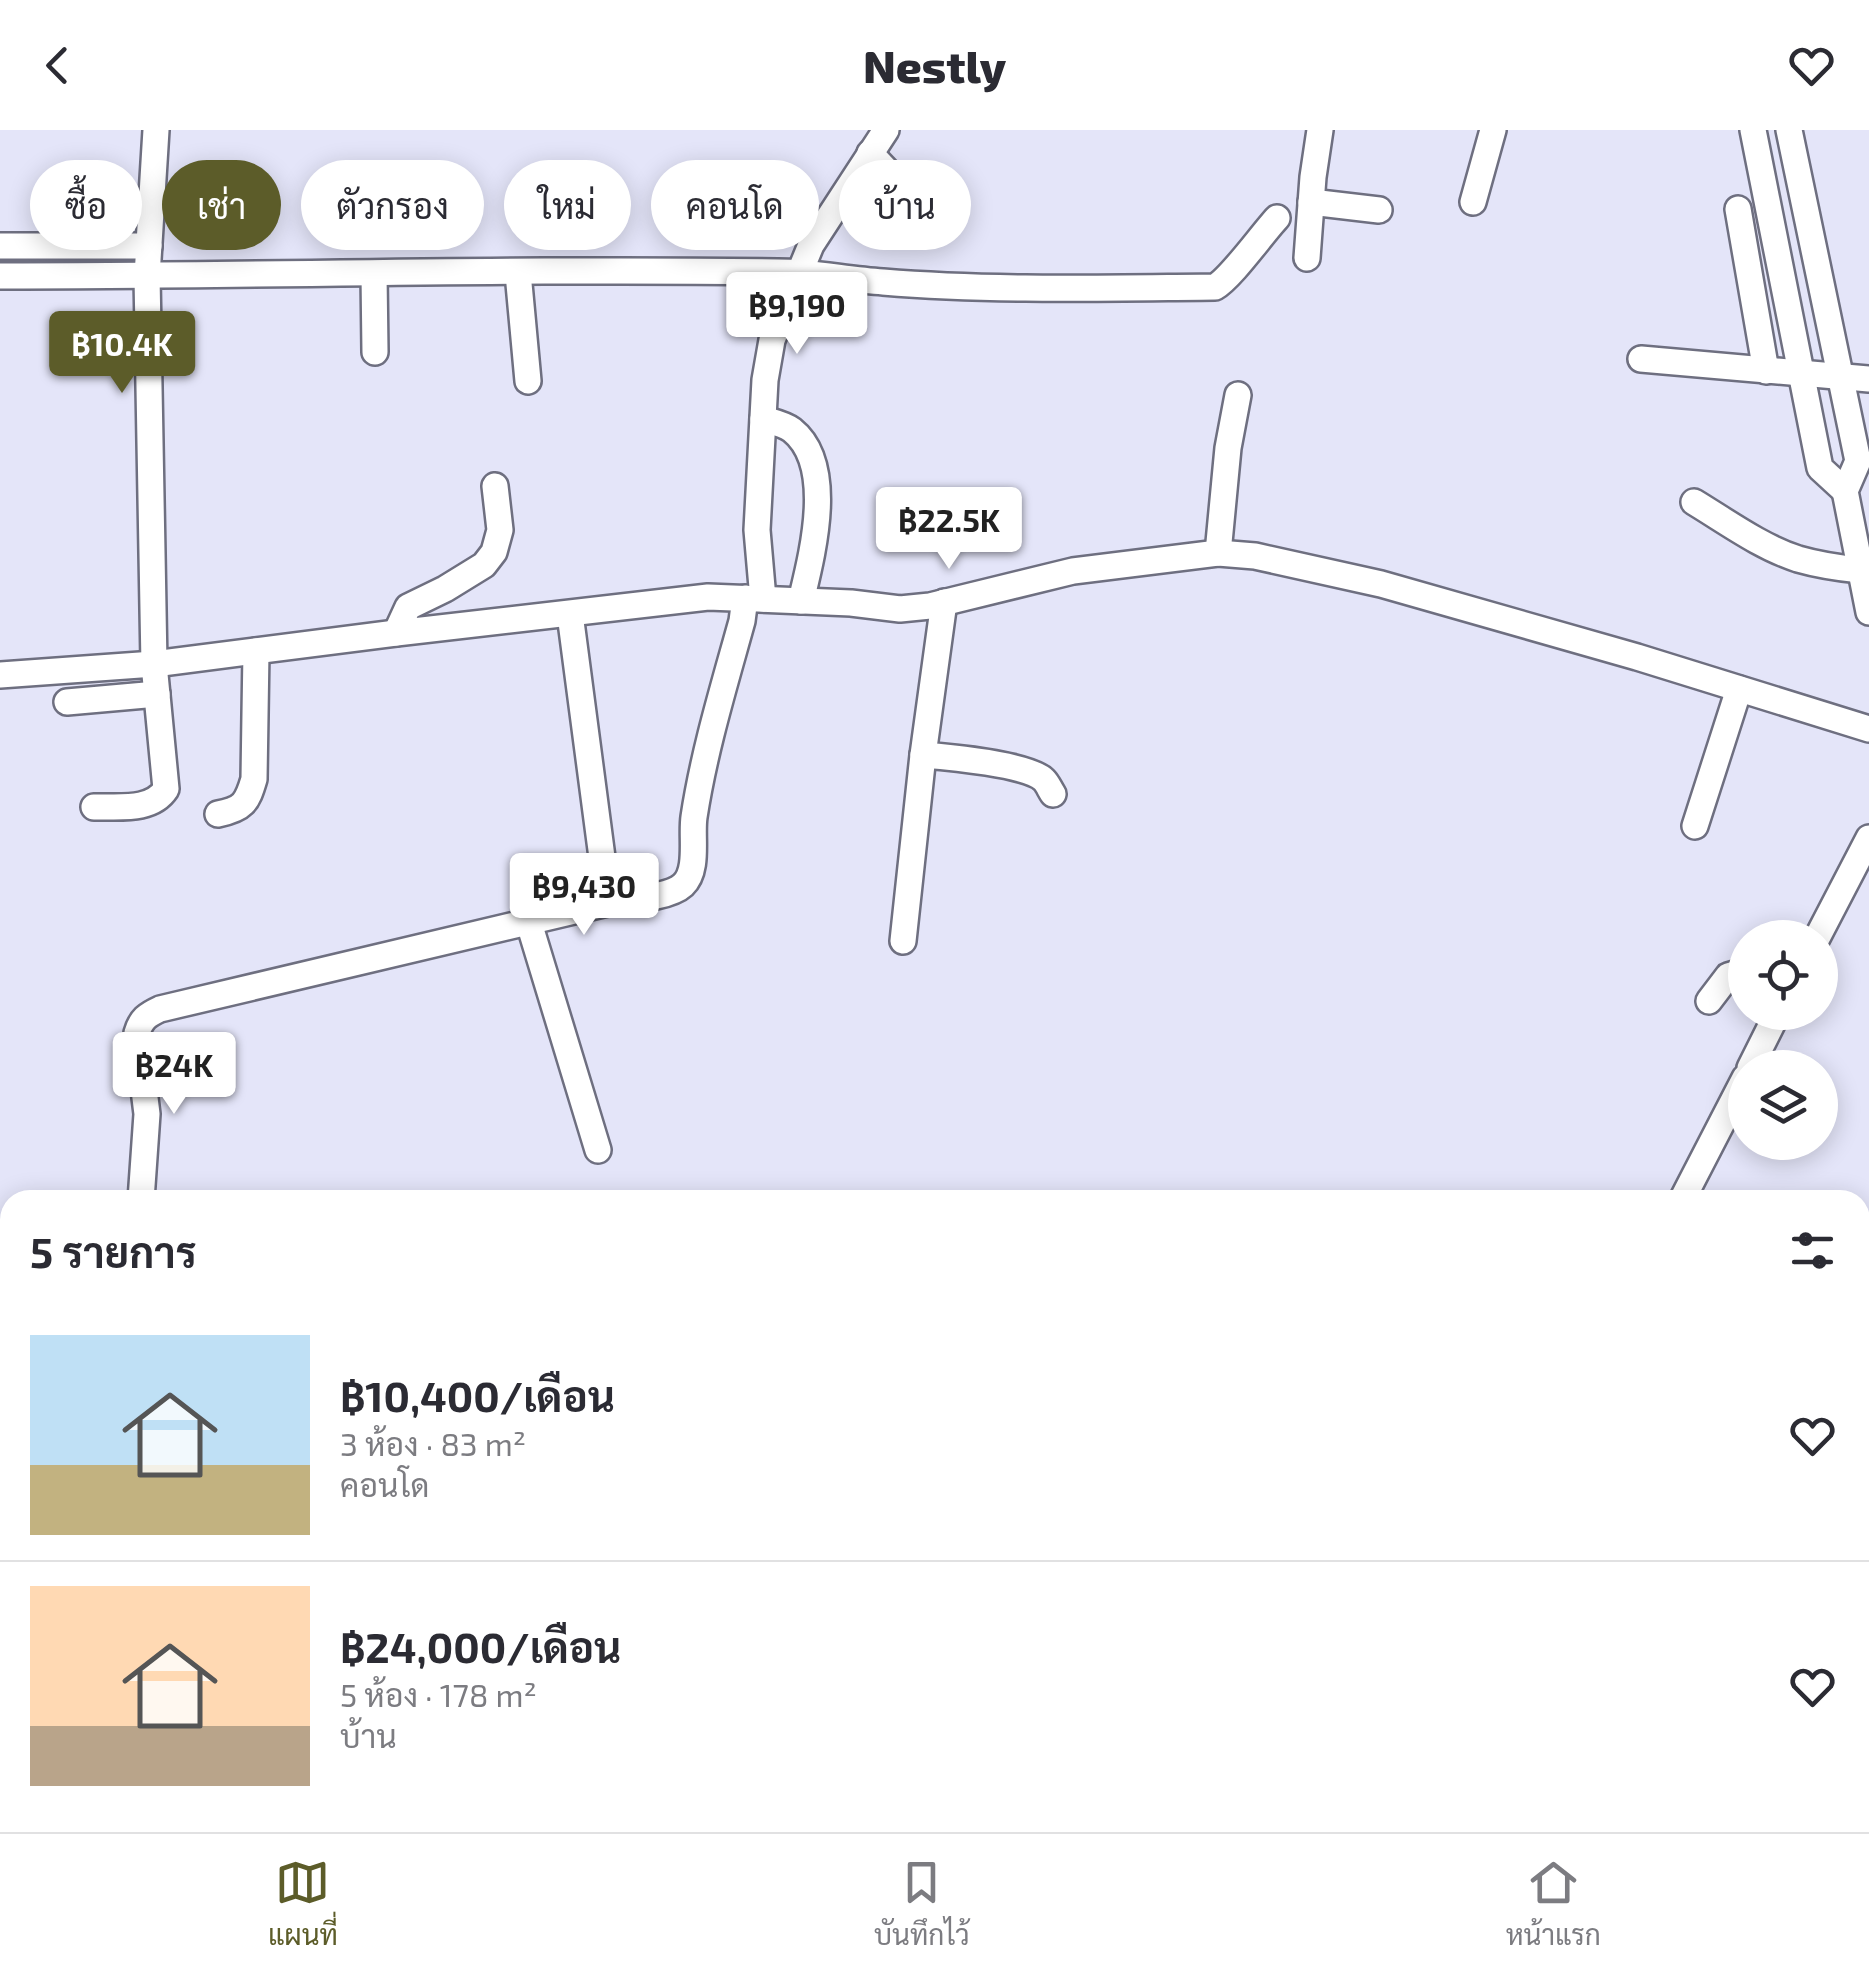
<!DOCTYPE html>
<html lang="th">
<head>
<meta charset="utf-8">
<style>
  body { margin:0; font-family:"Exo 2",Sarabun,sans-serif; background:#f7f7f7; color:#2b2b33; height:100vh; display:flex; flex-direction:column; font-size:38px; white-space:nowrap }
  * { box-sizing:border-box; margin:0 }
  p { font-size:32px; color:#7c7c81 }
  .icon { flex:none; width:55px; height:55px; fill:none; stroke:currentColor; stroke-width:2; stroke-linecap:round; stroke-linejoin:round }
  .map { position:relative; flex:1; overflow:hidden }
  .details { position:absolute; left:0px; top:1060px; width:1870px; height:642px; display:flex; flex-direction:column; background:#fff; border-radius:30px 30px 0 0; box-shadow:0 5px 25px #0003 }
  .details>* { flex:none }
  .banner { position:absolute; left:30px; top:30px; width:1000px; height:90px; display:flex; gap:20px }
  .fabs { position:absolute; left:1728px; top:790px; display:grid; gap:20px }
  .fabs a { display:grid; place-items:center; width:110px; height:110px; border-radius:50%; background:#fff; box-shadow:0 5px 25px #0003; font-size:50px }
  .price { position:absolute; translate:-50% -85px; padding:0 22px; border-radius:10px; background:#fff; color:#222; font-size:32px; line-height:65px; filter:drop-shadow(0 2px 5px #0008) }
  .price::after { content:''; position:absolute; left:50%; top:60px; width:30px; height:22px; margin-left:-15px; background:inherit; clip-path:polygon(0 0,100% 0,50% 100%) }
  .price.on { background:#5c5c29; color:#fff }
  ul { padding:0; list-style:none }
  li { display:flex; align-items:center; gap:30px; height:250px; padding:0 30px }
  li+li { border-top:2px solid #e1e1e2 }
  li span { display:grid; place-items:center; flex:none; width:280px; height:200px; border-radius:0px; color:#555 }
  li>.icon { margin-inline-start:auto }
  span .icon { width:120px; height:120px; fill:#fffc; stroke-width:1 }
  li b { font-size:42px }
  h2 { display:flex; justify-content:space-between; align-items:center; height:120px; padding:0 30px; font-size:42px }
  .chip { padding:0 35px; border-radius:45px; background:#fff; box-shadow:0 5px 25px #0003; font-size:35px; line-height:90px }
  .chip.on { background:#5c5c29; color:#fff }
  header { display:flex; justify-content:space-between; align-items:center; height:130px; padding:0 30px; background:#fff; font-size:45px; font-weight:800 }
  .tab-bar { display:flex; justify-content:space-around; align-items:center; height:140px; border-top:2px solid #e1e1e2; background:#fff; font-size:28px; color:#7c7c81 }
  .tab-bar a { display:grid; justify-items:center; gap:5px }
  .tab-bar .on { color:#5c5c29 }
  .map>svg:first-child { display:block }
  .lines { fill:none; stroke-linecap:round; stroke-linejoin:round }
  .minor-casing { stroke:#6e6f80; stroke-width:30 }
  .minor { stroke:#fff; stroke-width:25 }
</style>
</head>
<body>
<header><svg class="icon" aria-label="back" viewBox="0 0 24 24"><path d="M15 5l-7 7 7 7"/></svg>Nestly<svg class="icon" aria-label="heart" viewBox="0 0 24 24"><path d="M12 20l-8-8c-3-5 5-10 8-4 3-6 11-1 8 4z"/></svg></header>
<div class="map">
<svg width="1869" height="1702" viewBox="0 0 1869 1702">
  <rect width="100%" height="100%" fill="#e4e5f9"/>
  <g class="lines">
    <g class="minor-casing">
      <g id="minor">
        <path d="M1753,0L1820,338L1845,361"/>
        <path d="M1789,0L1858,331L1845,361L1869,482"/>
        <path d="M870,23L889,43L903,66"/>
        <path d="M1311,72L1379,80"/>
        <path d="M1473,72L1493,0"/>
        <path d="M1738,79L1766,241"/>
        <path d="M0,116H149"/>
        <path d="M1307,128L1313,47L1320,0"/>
        <path d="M518,143L528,251"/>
        <path d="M374,144L375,222"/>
        <path d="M0,146C259,146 519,138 778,142C813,142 848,150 883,152C993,161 1105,158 1215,157C1231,148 1262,104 1277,88"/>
        <path d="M1641,229L1869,249"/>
        <path d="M763,289C773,292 784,294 792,300C836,335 812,425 801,471"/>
        <path d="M1694,372C1727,392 1761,417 1798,429C1819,435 1839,438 1860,440"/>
        <path d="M1218,423L1228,318L1238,265"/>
        <path d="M763,469L757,400L765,250L772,210L811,115L886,0"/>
        <path d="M570,484L608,773"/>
        <path d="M396,503L408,477L445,459L484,435L494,422L500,400L495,356"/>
        <path d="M0,545L154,534L396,503L708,467L851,473L900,479L930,476L1073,441L1218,423L1255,426L1381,454L1637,527L1869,599"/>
        <path d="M67,572L157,564"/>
        <path d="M923,625C947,627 1029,634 1044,650C1048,654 1050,660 1053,664"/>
        <path d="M94,677C118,676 151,682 166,659L154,534L147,146L156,0"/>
        <path d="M218,684C243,679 247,673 254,649L256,521"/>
        <path d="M1695,696L1739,559"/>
        <path d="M529,793L598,1020"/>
        <path d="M1817,808L1869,708"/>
        <path d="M903,811L923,625L944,472"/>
        <path d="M1709,871L1728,846L1745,841"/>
        <path d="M1750,938L1778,882"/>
        <path d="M141,1070L147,984L137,903C141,889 147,885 160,879L608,773C628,770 669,768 683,755C699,740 691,707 694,687C704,621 724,556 742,491L745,468"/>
        <path d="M1682,1070L1745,948"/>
        <path d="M1860,1168L1869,1151"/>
        <path d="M1860,1265L1869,1269"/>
        <path d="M0,1458L10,1459"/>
        <path d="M400,1702L402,1692"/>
        <path d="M740,1702L742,1692"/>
        <path d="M880,1702L883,1692"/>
        <path d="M1293,1702L1297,1692"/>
        <path d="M1318,1702L1319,1692"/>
        <path d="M1532,1702L1535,1692"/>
        <path d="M1679,1702L1682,1692"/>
      </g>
    </g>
    <use href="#minor" class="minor"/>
  </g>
</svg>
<div class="fabs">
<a><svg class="icon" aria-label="locate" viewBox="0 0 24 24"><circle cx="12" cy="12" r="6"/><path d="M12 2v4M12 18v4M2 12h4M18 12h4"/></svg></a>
<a><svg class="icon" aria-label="layers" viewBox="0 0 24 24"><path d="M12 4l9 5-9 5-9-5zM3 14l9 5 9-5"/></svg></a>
</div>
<b class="price" style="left:797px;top:227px">฿9,190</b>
<b class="price on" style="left:122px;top:266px">฿10.4K</b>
<b class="price" style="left:949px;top:442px">฿22.5K</b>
<b class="price" style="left:584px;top:808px">฿9,430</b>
<b class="price" style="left:174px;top:987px">฿24K</b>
<div class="banner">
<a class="chip">ซื้อ</a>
<a class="chip on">เช่า</a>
<a class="chip">ตัวกรอง</a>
<a class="chip">ใหม่</a>
<a class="chip">คอนโด</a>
<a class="chip">บ้าน</a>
</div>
<section class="details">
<h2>5 รายการ<svg class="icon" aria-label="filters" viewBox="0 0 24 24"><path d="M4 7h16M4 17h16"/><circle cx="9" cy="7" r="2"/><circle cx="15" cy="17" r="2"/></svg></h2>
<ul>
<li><span style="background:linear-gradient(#bfe0f5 65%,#c2b280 0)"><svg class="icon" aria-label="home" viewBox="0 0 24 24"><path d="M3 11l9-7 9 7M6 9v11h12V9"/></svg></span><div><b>฿10,400/เดือน</b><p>3 ห้อง · 83 m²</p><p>คอนโด</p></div><svg class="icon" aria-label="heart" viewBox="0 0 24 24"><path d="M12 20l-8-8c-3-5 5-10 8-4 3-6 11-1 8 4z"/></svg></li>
<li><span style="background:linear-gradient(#ffd9b3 70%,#b9a48a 0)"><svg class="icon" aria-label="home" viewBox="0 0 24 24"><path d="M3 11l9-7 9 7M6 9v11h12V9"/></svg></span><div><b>฿24,000/เดือน</b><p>5 ห้อง · 178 m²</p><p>บ้าน</p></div><svg class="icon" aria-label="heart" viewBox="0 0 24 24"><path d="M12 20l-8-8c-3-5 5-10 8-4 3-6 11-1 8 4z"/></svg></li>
</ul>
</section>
</div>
<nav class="tab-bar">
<a class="on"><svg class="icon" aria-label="map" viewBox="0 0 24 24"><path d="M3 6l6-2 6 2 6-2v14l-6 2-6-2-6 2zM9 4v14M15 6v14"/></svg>แผนที่</a>
<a><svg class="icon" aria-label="saved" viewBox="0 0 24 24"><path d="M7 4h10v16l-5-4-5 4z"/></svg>บันทึกไว้</a>
<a><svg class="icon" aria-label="home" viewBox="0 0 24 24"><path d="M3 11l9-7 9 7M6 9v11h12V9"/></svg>หน้าแรก</a>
</nav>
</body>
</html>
